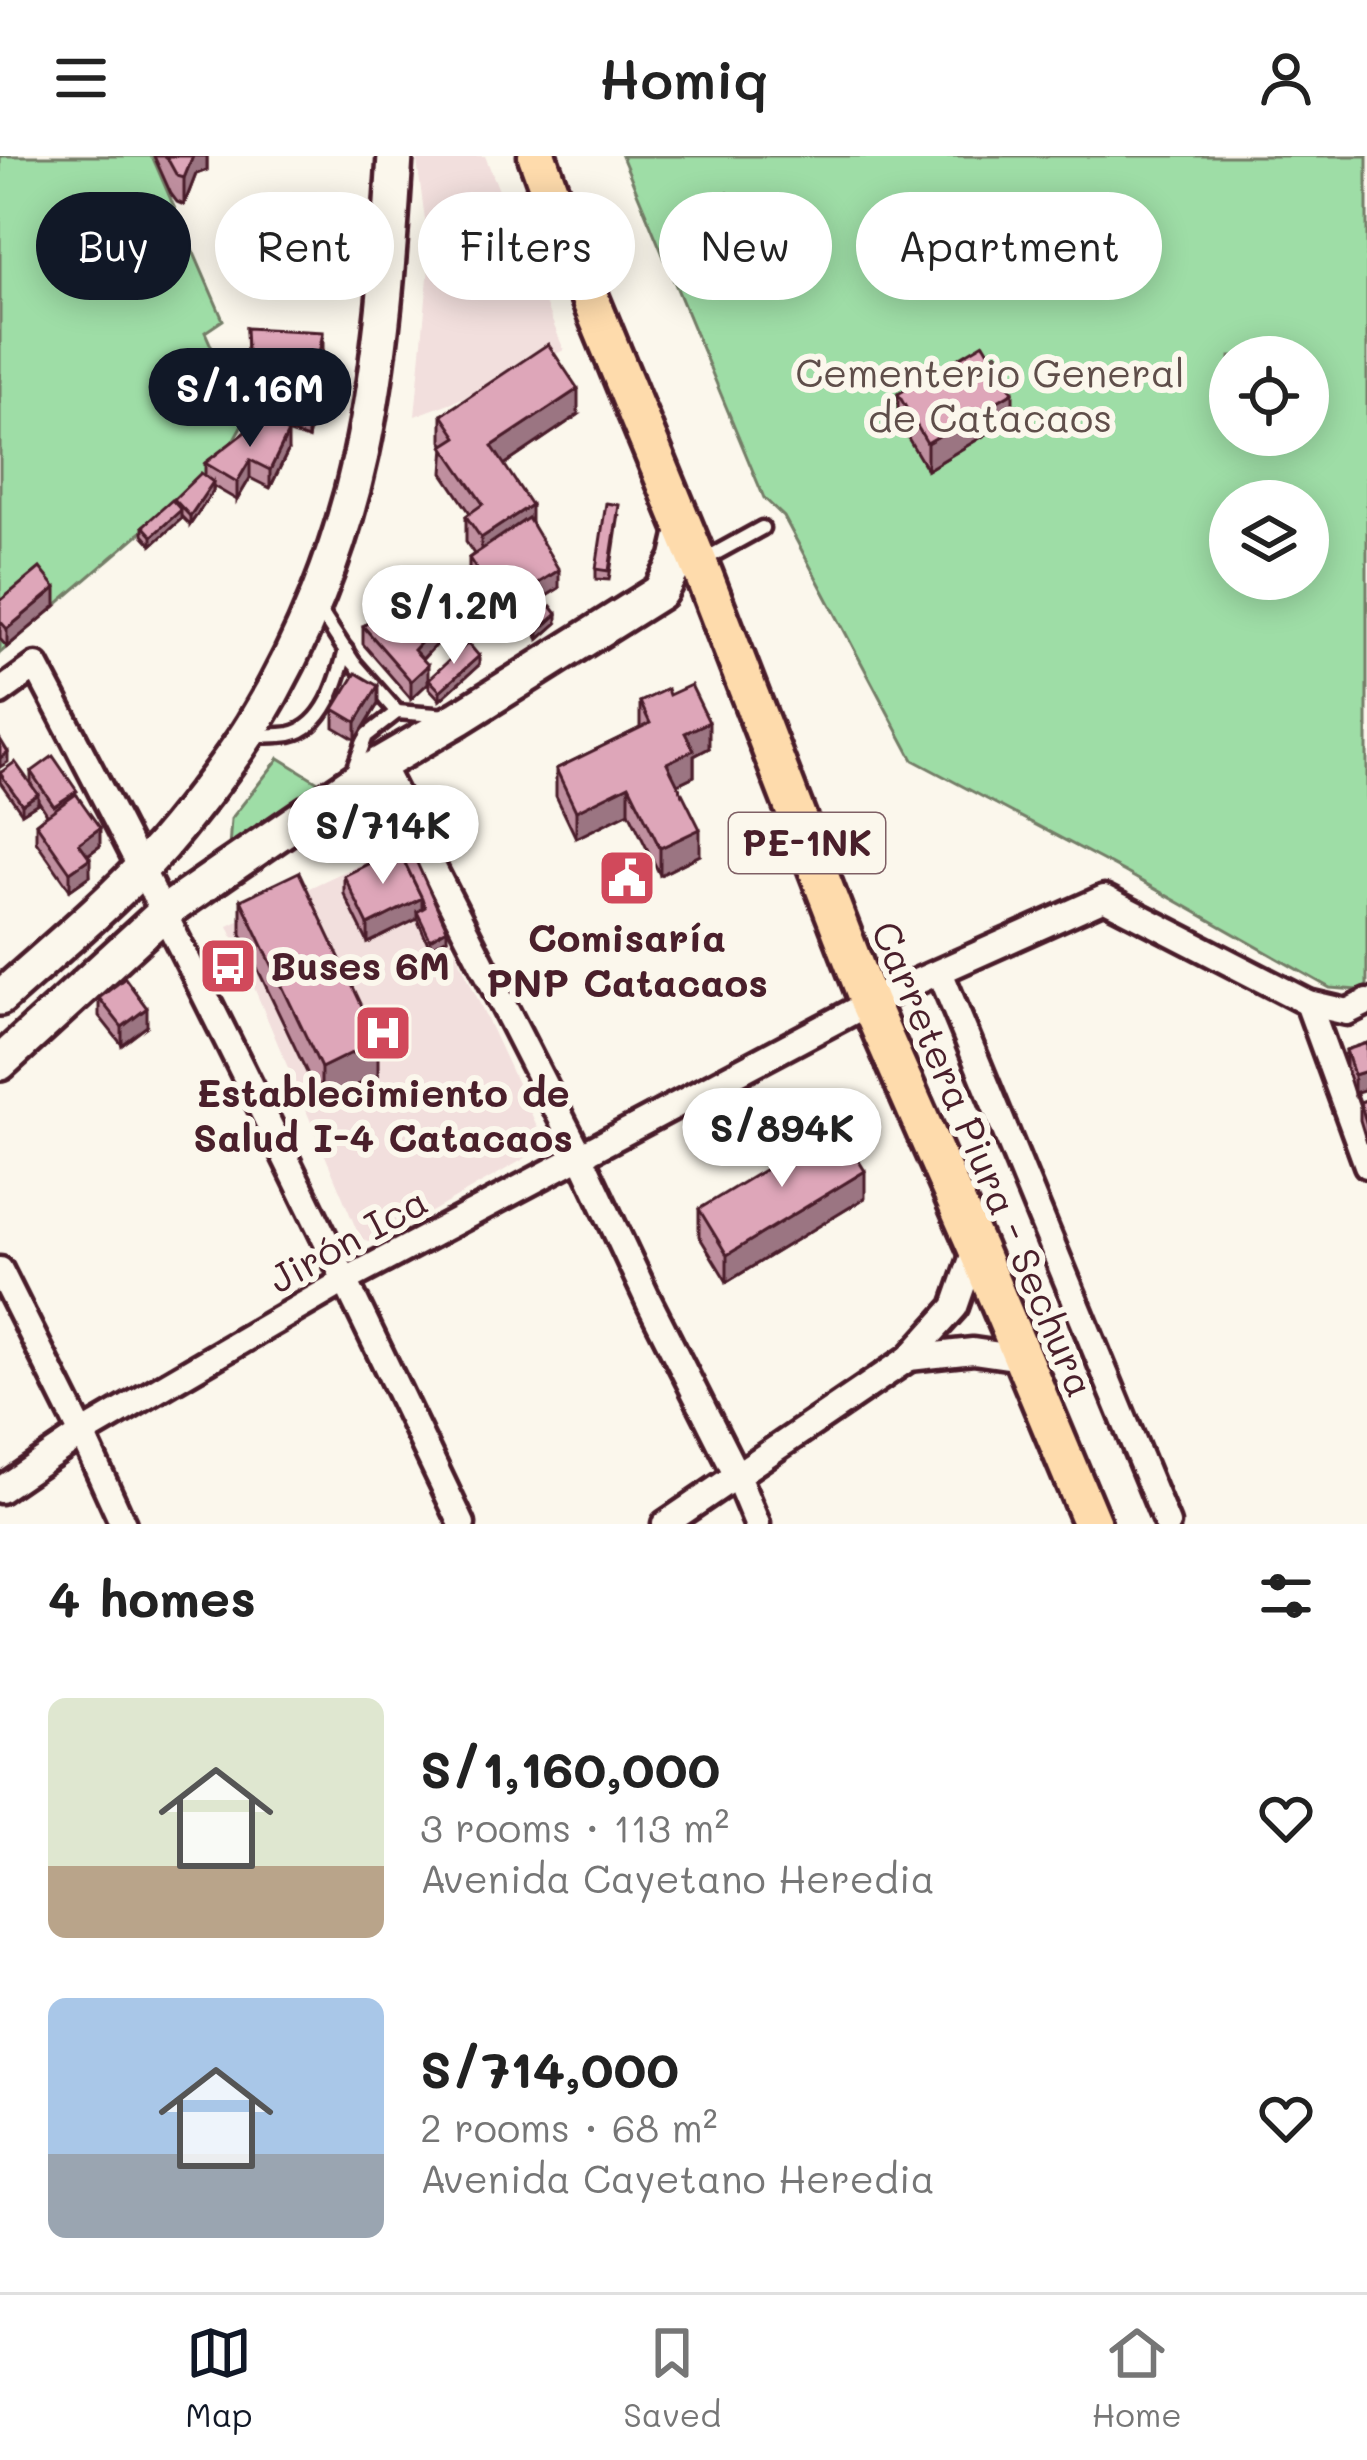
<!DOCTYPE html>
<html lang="en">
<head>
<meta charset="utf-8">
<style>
  body { margin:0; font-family:Mali,sans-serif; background:#f2f2f2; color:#222; height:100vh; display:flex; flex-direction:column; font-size:45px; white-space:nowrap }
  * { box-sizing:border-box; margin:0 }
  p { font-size:39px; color:#767676 }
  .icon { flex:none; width:66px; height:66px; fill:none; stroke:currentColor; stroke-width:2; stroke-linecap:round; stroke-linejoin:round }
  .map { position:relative; height:1368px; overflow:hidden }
  .drawer { display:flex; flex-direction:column; background:#fff; flex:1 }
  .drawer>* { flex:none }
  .top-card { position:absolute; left:36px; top:36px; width:1296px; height:108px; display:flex; gap:24px }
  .controls { position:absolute; left:1209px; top:180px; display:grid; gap:24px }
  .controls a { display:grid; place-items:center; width:120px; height:120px; border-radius:50%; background:#fff; box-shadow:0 6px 30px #0003; font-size:60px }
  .price { position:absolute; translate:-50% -102px; padding:0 27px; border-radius:42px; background:#fff; color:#222; font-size:39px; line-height:78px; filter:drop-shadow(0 3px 6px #0008) }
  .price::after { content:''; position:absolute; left:50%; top:72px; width:36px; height:27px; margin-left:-18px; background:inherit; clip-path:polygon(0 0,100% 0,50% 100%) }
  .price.on { background:#111827; color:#fff }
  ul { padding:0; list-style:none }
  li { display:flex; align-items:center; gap:36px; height:300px; padding:0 48px }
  li span { display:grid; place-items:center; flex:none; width:336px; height:240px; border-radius:18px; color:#555 }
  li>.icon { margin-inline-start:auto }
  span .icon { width:144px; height:144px; fill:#fffc; stroke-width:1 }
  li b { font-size:51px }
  h2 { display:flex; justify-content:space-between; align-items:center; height:144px; padding:0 48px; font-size:51px }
  .pill { padding:0 42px; border-radius:54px; background:#fff; box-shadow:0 6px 30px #0003; font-size:42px; line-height:108px }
  .pill.on { background:#111827; color:#fff }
  header { display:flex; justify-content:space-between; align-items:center; height:156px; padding:0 48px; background:#fff; font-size:54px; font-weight:600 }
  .menu { display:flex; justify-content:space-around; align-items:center; height:168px; border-top:3px solid #e0e0e0; background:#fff; font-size:33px; color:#767676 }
  .menu a { display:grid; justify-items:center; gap:6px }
  .menu .on { color:#111827 }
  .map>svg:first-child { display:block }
  .built { fill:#f2dfdd }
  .green { fill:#9edda6; stroke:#747e68; stroke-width:3; fill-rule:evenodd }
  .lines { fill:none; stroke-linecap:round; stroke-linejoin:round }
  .lane-casing { stroke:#4a1f2b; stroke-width:21 }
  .street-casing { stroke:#4a1f2b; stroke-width:33 }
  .secondary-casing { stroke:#4a1f2b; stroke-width:42 }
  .primary-casing { stroke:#4a1f2b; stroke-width:45 }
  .lane { stroke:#fbf7ec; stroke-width:12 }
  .street { stroke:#fbf7ec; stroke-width:24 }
  .secondary { stroke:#fbf7ec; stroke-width:33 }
  .primary { stroke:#fedbac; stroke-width:36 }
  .wall { fill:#bf8f9f; stroke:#4a1f2b; stroke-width:3 }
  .shaded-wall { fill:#9b7482; stroke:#4a1f2b; stroke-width:3 }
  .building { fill:#dea6b9; stroke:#4a1f2b; stroke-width:3 }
  .labels { text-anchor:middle; stroke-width:12; stroke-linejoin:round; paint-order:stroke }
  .shield { fill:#fbf7ec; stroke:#7f6065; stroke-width:3 }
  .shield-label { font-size:36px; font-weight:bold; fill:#4a1f2b }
  .park-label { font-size:39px; fill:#5f4e4a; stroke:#fbf7ec }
  .poi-label { font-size:39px; font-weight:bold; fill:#4a1f2b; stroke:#fbf7ec }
  .street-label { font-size:39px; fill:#4a1f2b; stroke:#fbf7ec }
</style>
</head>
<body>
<header><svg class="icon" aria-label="menu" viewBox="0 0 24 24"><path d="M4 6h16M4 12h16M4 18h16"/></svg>Homiq<svg class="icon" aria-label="person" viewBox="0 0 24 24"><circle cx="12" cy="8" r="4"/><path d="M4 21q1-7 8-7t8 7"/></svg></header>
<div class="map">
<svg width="1367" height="1368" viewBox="0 0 1367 1368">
  <rect width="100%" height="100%" fill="#fbf7ec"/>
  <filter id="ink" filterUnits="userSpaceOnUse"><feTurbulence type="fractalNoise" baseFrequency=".00833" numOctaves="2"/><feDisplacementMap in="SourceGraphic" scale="24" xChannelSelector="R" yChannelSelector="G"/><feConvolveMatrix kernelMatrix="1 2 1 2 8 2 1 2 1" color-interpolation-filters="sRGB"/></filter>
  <g filter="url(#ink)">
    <g class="built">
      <path d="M429,0H485L564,194L476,237L415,260L430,100L417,5Z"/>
      <path d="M405,687L543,983L538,995L375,1088L360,1082L228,770Z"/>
    </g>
    <g class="green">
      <path d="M0,0H152L223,164L205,176L244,265L224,301L139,378L0,497Z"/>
      <path d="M622,0H1367V830L1358,834L1330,832L1125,716L913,604L784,361L764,342ZM1230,201H1308V279H1230ZM1230,345H1308V423H1230Z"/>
      <path d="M279,602L323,629L229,692L231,663Z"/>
    </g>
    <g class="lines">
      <g class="lane-casing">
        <g id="lane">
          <path d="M700,406L762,372"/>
          <path d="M318,452L353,506L397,556"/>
          <path d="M252,580C264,579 278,580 290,578C325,571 338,524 346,494"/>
          <path d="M352,617L366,580L397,556L448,560"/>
        </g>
      </g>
      <g class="street-casing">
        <g id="street">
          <path d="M0,536L36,510C185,792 325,1080 462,1368"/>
          <path d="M380,608L580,999L649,1146L737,1320L757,1368"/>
          <path d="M940,816L1167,1368"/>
          <path d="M1308,847L1367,1009"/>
          <path d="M0,1114L82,1278L123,1368"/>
          <path d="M909,1202L973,1195L1021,1202"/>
          <path d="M0,1334L82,1278L346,1124L869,847L1104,742L1308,847L1347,856L1367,846"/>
          <path d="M665,1368L909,1202L955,1151L976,1091"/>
        </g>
      </g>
      <g class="secondary-casing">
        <g id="secondary">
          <path d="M0,842C60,788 126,735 177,672C203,640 232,603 253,569C303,487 341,392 361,299C382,201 389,100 395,0"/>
          <path d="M0,907L165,756L221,717L380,608L459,562L660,436L678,403L685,373"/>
        </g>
      </g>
      <g class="primary-casing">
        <path id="primary" d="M537,0L575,106L704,420L869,847L976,1091L1092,1368"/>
      </g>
      <use href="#lane" class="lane"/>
      <use href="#street" class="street"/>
      <use href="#secondary" class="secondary"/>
      <use href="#primary" class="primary"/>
    </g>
    <g class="wall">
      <path d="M154,0H207V14L196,18L184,49L177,46L171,38Z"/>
      <path d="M740,56L722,78L710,67V58Z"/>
      <path d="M246,172L323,203L308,283L284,275L288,295L270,332L250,322L237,344L213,330V335L190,369L181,360V363L152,389L143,379V370L205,320V307L258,266L249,263Z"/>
      <path d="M898,238L1013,262L927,314L898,265Z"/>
      <path d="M442,259H578L504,309L559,432L540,444V458L557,467L539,483L532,474V470L507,439L489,451L469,420V402L474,398L466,386V360L470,357L443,317L445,289L442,285Z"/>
      <path d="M619,358L609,424L596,423V413Z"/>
      <path d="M0,445L56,450L7,491L0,483Z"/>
      <path d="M363,470L440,484L423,503L428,527L411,543L363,488Z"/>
      <path d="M446,476L468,488L479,509L440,544L429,532V523L457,498L446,486Z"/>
      <path d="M669,539L709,592L694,600V620L678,628L700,699L660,719L629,656L576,682L556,640V613L640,572V546Z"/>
      <path d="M378,548L356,584L334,571V553Z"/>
      <path d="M0,616L31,629V616L77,639L100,690L88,699L90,720L70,734L36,685V667L47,658L38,644V647L22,657L0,626Z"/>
      <path d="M398,693L447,782L430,792L417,763L368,787L344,738V720Z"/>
      <path d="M241,744L378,919L321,946L241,778Z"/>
      <path d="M99,842L147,870L122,889L99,860Z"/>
      <path d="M1367,887L1354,937L1346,912V894Z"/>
      <path d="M1367,944V987L1360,964V946Z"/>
      <path d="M865,1042L727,1126L699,1080V1053Z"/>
    </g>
    <g class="shaded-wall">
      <path d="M193,0H207V14L196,18L184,49V22Z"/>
      <path d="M740,47V56L722,78V68Z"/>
      <path d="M323,176V203L308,283V257Z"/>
      <path d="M578,233V259L492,317V290Z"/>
      <path d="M1013,236V262L927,314V287Z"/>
      <path d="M288,277V295L270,332V314Z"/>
      <path d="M250,304V322L237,344V326Z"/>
      <path d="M213,326V335L190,369V360Z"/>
      <path d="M531,349V375L481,409V382Z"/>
      <path d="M181,354V363L152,389V380Z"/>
      <path d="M559,414V432L529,451V433Z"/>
      <path d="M507,421V439L489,451V433Z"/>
      <path d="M56,432V450L7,491V473Z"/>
      <path d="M540,444V462L532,465L531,471V453Z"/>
      <path d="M557,458V467L539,483V474Z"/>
      <path d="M440,466V484L414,512V494Z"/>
      <path d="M479,500V509L440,544V535Z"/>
      <path d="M428,509V527L411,543V525Z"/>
      <path d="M378,530V548L356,584V566Z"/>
      <path d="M709,566V592L694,600V620L667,633V607L685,577Z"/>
      <path d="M8,596V606L0,611V602Z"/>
      <path d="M629,629V656L576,682V655Z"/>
      <path d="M38,638V647L22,657V648Z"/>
      <path d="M100,672V690L79,705V687Z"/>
      <path d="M700,673V699L660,719V692Z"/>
      <path d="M90,702V720L70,734V716Z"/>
      <path d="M422,742V760L417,756V763L368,787V769Z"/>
      <path d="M447,773V782L430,792V783Z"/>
      <path d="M147,852V870L122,889V871Z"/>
      <path d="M378,884V919L321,946V912Z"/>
      <path d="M1367,915V933L1354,937V919Z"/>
      <path d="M865,1015V1042L727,1126V1099Z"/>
    </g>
    <g class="building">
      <path d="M166,0H193L184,22L177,20Z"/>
      <path d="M728,37L740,47L722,68L710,58Z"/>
      <path d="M246,172L323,176L308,257L249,236Z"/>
      <path d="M984,187L1013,236L927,287L898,238Z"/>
      <path d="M548,188L578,233L492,290L531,349L481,382L466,360L483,348L443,290L457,281L442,259Z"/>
      <path d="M263,262L288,277L270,314L250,304L237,326L205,307Z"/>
      <path d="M201,317L213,326L190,360L174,343Z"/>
      <path d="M172,344L181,354L152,380L143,370Z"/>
      <path d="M606,347L619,349L609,415L596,413Z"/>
      <path d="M528,362L559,414L529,433L540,444L531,453L507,421L489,433L469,402Z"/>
      <path d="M40,412L56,432L7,473L0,465V445Z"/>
      <path d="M415,434L440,466L414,494L428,509L411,525L363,470Z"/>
      <path d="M551,450L557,458L539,474L532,465Z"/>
      <path d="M455,468L468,483L459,491L446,476Z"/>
      <path d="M468,487L479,500L440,535L429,523Z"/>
      <path d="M356,517L378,530L356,566L334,553Z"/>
      <path d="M691,529L709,566L685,577L694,594L667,607L700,673L660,692L629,629L576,655L556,613L650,567L640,546L667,533L669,539Z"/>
      <path d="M0,583L8,596L0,602Z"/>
      <path d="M53,600L77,635L54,650L31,616Z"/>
      <path d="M15,606L38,638L22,648L0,617Z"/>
      <path d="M76,638L100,672L79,687L90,702L70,716L36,667Z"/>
      <path d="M398,693L422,742L368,769L344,720Z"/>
      <path d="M412,696L447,773L430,783L417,756L425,751L422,742L402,701Z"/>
      <path d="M299,716L378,884L321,912L241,744Z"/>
      <path d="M125,822L147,852L122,871L99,842Z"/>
      <path d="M1367,887V915L1354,919L1346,894Z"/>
      <path d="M1367,944V969L1360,946Z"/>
      <path d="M837,970L865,1015L727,1099L699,1053Z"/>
    </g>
  </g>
  <defs>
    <g id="civic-square" transform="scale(3)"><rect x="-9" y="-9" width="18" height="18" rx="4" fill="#d1495b" stroke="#fbf7ec"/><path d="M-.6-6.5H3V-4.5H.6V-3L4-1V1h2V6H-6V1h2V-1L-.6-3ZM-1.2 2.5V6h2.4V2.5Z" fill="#fff"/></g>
    <g id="bus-square" transform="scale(3)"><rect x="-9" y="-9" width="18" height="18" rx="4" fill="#d1495b" stroke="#fbf7ec"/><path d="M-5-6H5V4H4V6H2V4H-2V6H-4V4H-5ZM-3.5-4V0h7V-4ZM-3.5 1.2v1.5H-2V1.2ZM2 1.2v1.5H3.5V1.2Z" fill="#fff"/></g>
    <g id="hospital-square" transform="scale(3)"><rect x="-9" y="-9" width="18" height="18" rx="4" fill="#d1495b" stroke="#fbf7ec"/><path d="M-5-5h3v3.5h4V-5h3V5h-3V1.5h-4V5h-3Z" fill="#fff"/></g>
  </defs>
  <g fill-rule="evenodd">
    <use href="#civic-square" x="627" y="722"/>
    <use href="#bus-square" x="228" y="810"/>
    <use href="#hospital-square" x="383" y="877"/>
  </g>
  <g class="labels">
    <rect class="shield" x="729" y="657" width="156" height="60" rx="9"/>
    <g class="shield-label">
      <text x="807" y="700">PE-1NK</text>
    </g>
    <g class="park-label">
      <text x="990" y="231">Cementerio General<tspan x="990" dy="45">de Catacaos</tspan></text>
    </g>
    <g class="poi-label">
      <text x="627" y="796">Comisaría<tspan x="627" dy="45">PNP Catacaos</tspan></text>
      <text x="270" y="824" text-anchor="start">Buses 6M</text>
      <text x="383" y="951">Establecimiento de<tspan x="383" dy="45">Salud I-4 Catacaos</tspan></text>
    </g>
    <g class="street-label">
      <text transform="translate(983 1003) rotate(67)" y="14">Carretera Piura - Sechura</text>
      <text transform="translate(348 1084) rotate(-29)" y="14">Jirón Ica</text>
    </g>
  </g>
</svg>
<div class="controls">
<a><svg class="icon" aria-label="locate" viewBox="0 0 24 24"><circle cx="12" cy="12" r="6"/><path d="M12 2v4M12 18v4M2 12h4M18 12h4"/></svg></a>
<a><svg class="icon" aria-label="layers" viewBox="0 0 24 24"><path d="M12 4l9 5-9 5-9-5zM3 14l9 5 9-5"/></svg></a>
</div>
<b class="price on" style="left:250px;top:294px">S/1.16M</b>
<b class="price" style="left:454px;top:511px">S/1.2M</b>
<b class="price" style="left:383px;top:731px">S/714K</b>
<b class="price" style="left:782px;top:1034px">S/894K</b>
<div class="top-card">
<a class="pill on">Buy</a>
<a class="pill">Rent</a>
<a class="pill">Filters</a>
<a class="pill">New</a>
<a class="pill">Apartment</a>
</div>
</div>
<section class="drawer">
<h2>4 homes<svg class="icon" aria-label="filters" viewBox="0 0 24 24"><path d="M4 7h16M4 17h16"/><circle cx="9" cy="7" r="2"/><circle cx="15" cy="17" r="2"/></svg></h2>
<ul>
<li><span style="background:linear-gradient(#dfe7d0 70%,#b9a48a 0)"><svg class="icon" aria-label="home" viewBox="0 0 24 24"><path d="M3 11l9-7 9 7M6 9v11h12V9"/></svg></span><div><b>S/1,160,000</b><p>3 rooms · 113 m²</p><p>Avenida Cayetano Heredia</p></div><svg class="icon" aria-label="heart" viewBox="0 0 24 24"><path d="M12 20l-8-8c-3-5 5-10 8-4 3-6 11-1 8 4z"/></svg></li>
<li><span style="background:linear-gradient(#a9c7e8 65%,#9aa5b1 0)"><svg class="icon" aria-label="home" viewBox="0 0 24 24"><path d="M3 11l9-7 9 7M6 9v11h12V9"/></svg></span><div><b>S/714,000</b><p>2 rooms · 68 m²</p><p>Avenida Cayetano Heredia</p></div><svg class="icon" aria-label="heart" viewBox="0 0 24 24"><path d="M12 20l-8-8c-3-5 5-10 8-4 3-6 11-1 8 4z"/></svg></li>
</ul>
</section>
<nav class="menu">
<a class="on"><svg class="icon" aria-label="map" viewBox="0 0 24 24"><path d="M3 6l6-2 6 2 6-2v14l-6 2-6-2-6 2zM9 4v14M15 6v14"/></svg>Map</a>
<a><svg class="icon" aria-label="saved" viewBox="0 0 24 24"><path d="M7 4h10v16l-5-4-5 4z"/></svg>Saved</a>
<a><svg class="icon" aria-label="home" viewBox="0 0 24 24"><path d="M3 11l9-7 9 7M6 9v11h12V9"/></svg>Home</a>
</nav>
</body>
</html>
